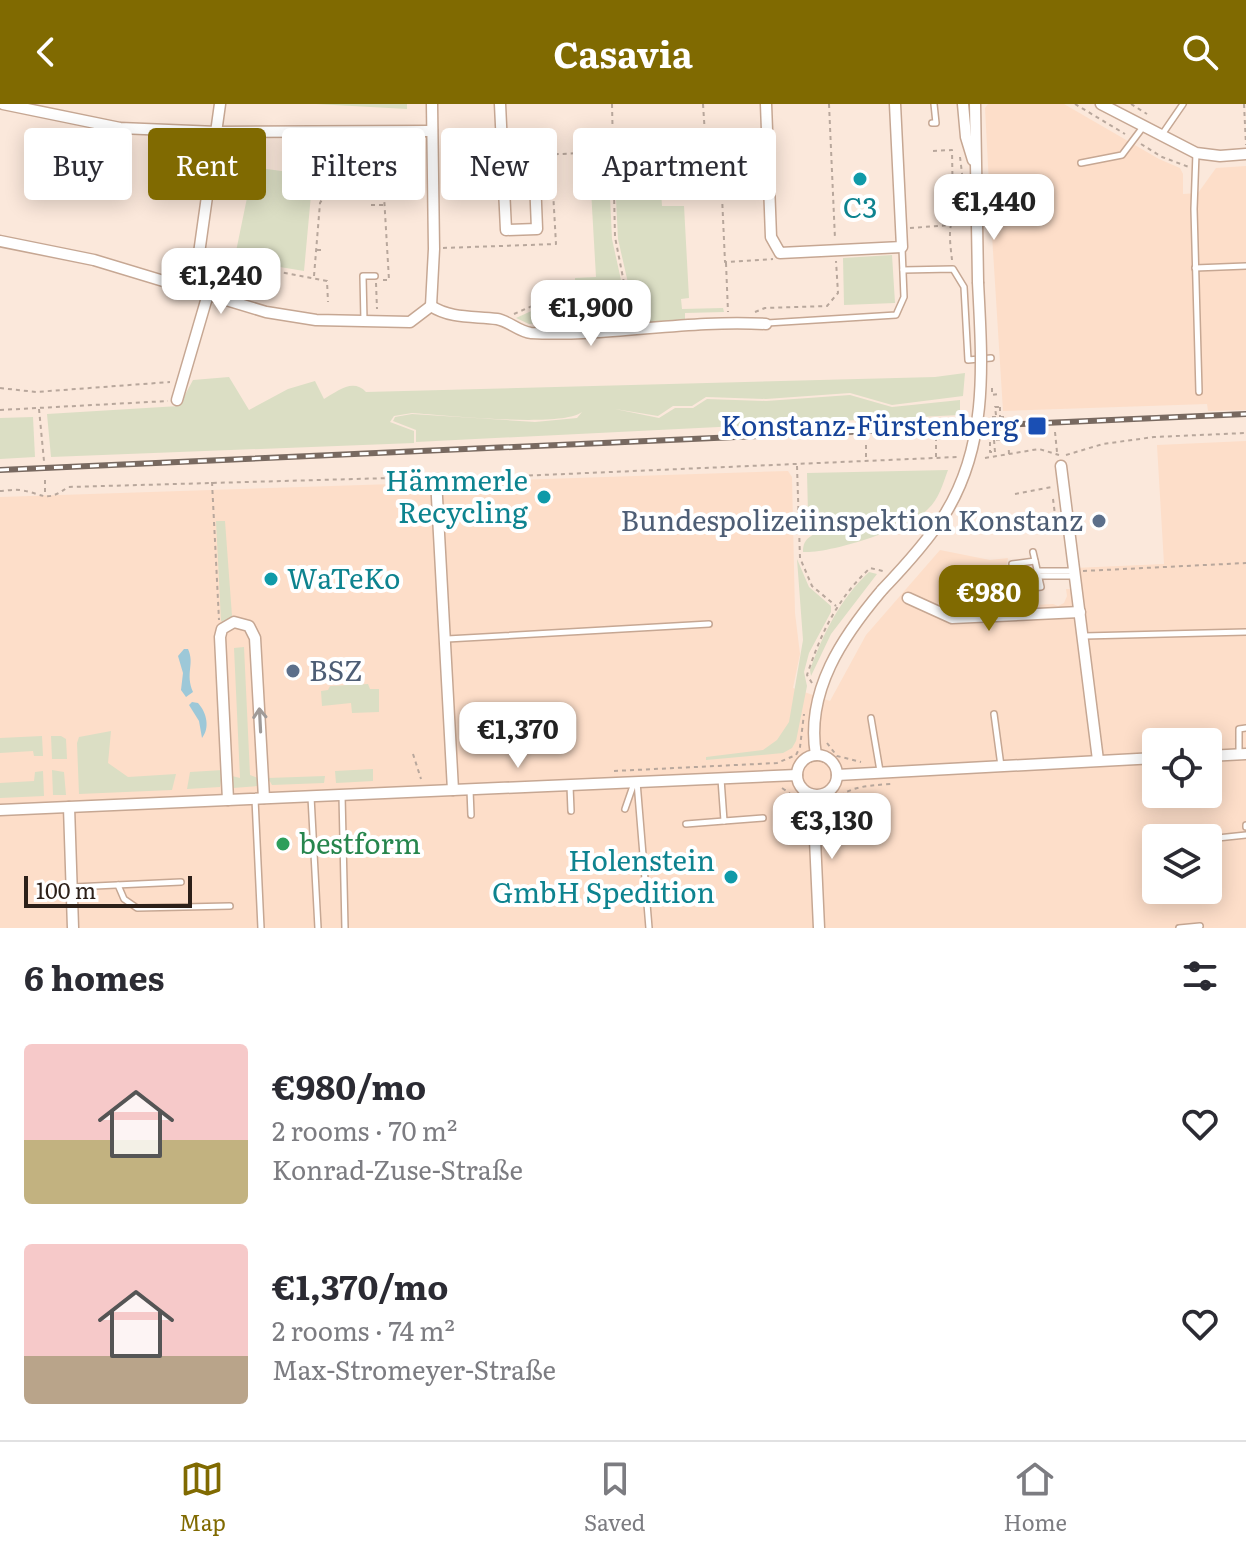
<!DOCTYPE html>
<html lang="en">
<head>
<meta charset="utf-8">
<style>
  body { margin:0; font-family:Literata,serif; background:#f2f2f3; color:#2b2b33; height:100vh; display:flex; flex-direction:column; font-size:30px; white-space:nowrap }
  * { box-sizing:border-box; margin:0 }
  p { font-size:26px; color:#7c7c81 }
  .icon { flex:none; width:44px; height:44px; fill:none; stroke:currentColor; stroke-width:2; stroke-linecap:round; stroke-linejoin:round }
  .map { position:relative; height:824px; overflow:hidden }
  .details { display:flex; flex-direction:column; background:#fff; flex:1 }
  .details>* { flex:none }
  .guide { position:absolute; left:24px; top:24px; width:800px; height:72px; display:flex; gap:16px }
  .tools { position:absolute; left:1142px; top:624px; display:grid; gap:16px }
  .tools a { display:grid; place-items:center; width:80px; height:80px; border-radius:8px; background:#fff; box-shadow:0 4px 20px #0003; font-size:40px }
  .scale { position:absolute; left:24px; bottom:20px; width:168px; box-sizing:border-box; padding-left:8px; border:4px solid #2c2019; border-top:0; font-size:22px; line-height:28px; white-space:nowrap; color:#2c2019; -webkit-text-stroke:6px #fff; paint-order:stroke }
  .price { position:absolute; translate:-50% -68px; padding:0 18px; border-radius:16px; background:#fff; color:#222; font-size:26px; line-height:52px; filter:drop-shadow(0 2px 4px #0008) }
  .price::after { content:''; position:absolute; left:50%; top:48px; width:24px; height:18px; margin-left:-12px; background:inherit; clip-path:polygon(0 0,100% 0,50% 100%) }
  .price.on { background:#806a01; color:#fff }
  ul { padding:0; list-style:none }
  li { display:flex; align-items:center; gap:24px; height:200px; padding:0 24px }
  li span { display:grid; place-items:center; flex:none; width:224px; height:160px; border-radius:8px; color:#555 }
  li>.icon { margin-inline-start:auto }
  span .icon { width:96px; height:96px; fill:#fffc; stroke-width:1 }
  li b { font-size:34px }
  h2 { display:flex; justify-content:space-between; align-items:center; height:96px; padding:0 24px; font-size:34px }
  .pill { padding:0 28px; border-radius:8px; background:#fff; box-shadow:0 4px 20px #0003; font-size:28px; line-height:72px }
  .pill.on { background:#806a01; color:#fff }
  header { display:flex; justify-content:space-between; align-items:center; height:104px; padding:0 24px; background:#806a01; color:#fff; font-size:36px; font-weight:700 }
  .tabs { display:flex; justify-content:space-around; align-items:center; height:112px; border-top:2px solid #e1e1e2; background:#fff; font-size:22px; color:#7c7c81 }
  .tabs a { display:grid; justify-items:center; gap:4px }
  .tabs .on { color:#806a01 }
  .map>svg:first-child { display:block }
  .built { fill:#fddec9; fill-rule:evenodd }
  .green { fill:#dbdec4 }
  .water { fill:#9dc8d8 }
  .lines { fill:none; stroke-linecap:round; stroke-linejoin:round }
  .service-casing { stroke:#c6a793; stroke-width:8 }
  .minor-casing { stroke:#c6a793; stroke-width:13 }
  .path { stroke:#b8a79c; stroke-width:2; stroke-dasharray:4 4; stroke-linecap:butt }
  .service { stroke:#fff; stroke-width:5 }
  .minor { stroke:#fff; stroke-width:10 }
  .rail-casing { stroke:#786960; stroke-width:6 }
  .rail { stroke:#fff; stroke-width:3; stroke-dasharray:9; stroke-linecap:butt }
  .minor-bridge-casing { stroke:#c6a793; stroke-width:13; stroke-linecap:butt }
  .path-bridge { stroke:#b8a79c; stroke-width:2; stroke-dasharray:4 4; stroke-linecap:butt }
  .minor-bridge { stroke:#fff; stroke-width:10 }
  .oneway { stroke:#a09b98 }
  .culture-dot { fill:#0f9aa8; stroke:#fff; stroke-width:3 }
  .transit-dot { fill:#1a4fb4; stroke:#fff; stroke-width:3 }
  .service-dot { fill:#5c6f8a; stroke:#fff; stroke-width:3 }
  .leisure-dot { fill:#2e9e5b; stroke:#fff; stroke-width:3 }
  .labels { text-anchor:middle; stroke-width:8; stroke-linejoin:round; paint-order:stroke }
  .culture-label { font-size:28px; fill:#0d838f; stroke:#fff; text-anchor:end }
  .transit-label { font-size:28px; fill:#164399; stroke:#fff; text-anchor:end }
  .service-label { font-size:28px; fill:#4e5e75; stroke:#fff; text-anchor:end }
  .leisure-label { font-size:28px; fill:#27864d; stroke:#fff; text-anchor:start }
</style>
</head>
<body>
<header><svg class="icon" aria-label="back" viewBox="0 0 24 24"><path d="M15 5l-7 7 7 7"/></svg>Casavia<svg class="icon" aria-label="search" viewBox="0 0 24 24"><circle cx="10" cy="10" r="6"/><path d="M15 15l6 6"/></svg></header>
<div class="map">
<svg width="1246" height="824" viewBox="0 0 1246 824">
  <rect width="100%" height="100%" fill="#fbe8db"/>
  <g class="built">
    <path d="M988,0H1064L1159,55L1180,64L1183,70V90L1198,89L1216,64L1246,62V306L1208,307L1207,300L1003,307L990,99L985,4Z"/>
    <path d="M1246,337V824H0V393L788,367L792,373L795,509L800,550L793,584L830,597L866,531L940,446L990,456L1008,454L998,503L1053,500L1058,502L1064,499L1067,492L1066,485H1077L1074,464L1164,460L1157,341ZM1156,638H1208V690H1156ZM1156,734H1208V786H1156Z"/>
  </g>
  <g class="green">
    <path d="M316,0H407V5Z"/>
    <path d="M607,28L612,135L621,176L618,181L575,183V174L596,173L589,51H602L601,29Z"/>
    <path d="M245,62L325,73L312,80L304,167L262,160L253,164L249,178L231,172L249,84L240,82Z"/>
    <path d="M661,87L662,102H684L689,194L681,195L682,205L723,204L724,208L685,209V217L625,220L628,179L618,135L616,95Z"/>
    <path d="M892,151L895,199L844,201L843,154Z"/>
    <path d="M615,191L614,216L529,220L516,214L562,193Z"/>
    <path d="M965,269L963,292L892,301L850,289L766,295L706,293L692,302H673L658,312L615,305L659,314L675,304H693L707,295L766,297L850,291L892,303L960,296V311L416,338V326L393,317L395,313L412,310L535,318L577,314L582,308C562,324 443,311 412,309L394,312L390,318L414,327V339L51,353L47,310L179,302L193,276L229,273L249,306L288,285L315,277L324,295C338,287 353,274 366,288L935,273Z"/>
    <path d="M33,313L35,353L0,355V314Z"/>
    <path d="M948,366C943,379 939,395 928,405C910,424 830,450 803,448C803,431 814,434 821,423C824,419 825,414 826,410H808L807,369Z"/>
    <path d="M216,417H225L232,512L224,519L221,517Z"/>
    <path d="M797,455L809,483L831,502V508L809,549L804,568L807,582L796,637L792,644L783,649L706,656V653L763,646L777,636L789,618L803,536Z"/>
    <path d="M869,468L877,470L831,530L811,572L810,566C823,530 840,495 869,468Z"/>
    <path d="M244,543L250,671L258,674V682L233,684L232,672L240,674L234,544Z"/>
    <path d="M368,580L370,585H379V608L352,609L351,599L322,602L321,587L328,586L330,582Z"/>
    <path d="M111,627L108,659L128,673L176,670L172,686L79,690L77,639L79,633Z"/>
    <path d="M42,632L43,652H34L33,647L0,649V634Z"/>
    <path d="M51,632H61L66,635L67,655H52Z"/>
    <path d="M373,665V677L336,679L335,667Z"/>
    <path d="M52,666L64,668L66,691H53Z"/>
    <path d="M223,666L220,683L187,685L190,668Z"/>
    <path d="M43,667L44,692L0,694V679L34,677L35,668Z"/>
    <path d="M325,672L324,679L272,681L268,674Z"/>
  </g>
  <g class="water">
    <path d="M184,545H188C195,560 185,569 193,588L186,593L181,586L183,569L178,552Z"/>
    <path d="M192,598L198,599C207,609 210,624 202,634L199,617L189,601Z"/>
  </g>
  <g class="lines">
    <g class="service-casing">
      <g id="service">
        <path d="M932,19H936L934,0"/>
        <path d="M1161,32L1183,0"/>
        <path d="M1196,49L1194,105L1199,288"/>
        <path d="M1081,59L1122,51L1143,23"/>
        <path d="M210,74L224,70L227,57L215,47"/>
        <path d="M1195,164L1246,162"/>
        <path d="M903,166L953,165L964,183L968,256L991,254"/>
        <path d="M364,217L363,172H375"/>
        <path d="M767,219L896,211L904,193L902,144"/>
        <path d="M1012,460L1035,457"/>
        <path d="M1037,467H1073"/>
        <path d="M1038,472H1073"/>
        <path d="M1006,487L1041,483L1033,448"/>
        <path d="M1084,532L1246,528"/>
        <path d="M447,535L709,520"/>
        <path d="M994,610L1001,662"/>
        <path d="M871,614L880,667"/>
        <path d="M1239,649V625L1246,624"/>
        <path d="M721,675L724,717L763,714"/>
        <path d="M637,678L649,824"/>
        <path d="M570,682L571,707"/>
        <path d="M470,686L471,711"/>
        <path d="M342,691L345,824"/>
        <path d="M311,693L318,824"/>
        <path d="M255,695L261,824"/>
        <path d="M625,705L634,679"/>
        <path d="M686,720L724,717"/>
        <path d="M1246,721V723"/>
        <path d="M1208,735L1246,731"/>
        <path d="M118,781L124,795L137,804L230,802"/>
        <path d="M73,783L181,778"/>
        <path d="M1179,824L1200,822"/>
      </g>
    </g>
    <g class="minor-casing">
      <g id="minor">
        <path d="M3,0L120,24L217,28L432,27"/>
        <path d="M500,0L506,126L537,125L535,75L504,76"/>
        <path d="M766,0L771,133L780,149L902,143L895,0"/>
        <path d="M963,0L966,33L973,56"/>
        <path d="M975,0L978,178"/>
        <path d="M1101,0L1196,49L1220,52L1246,50"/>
        <path d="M0,137L94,156L266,208L316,216L410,218L431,202"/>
        <path d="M194,185L220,0"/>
        <path d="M431,202C451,215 474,212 497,215C509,217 519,228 531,229C609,233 688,215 766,220"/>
        <path d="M431,202L434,145L432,0"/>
        <path d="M177,296L208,190"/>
        <path d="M1061,362L1098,656"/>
        <path d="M436,375L453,686"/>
        <path d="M908,494L952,514L1080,508"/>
        <path d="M816,651C805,587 843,532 882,486"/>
        <circle cx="817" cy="671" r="20"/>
        <path d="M1208,652L1246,650"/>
        <path d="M837,671L1156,654"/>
        <path d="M813,691L819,824"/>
        <path d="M228,696L220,533L222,525L234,518L249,522L255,534L264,694"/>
        <path d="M69,703L73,824"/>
        <path d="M0,706L797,671"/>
      </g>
    </g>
    <g class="path">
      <path d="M612,0L615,133L625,184L621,200L622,213"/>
      <path d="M703,0L709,92C733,92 739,87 760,76"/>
      <path d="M829,0L835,135"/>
      <path d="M1075,0L1125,30"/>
      <path d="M1131,0L1147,10"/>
      <path d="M1244,0L1246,41"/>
      <path d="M1141,40L1162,53L1189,63"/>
      <path d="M933,47L952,46L953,107"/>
      <path d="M960,53L965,94"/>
      <path d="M346,62L352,74L353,92L357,95L422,90"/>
      <path d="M613,63L707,58"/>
      <path d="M524,65L521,62V52L600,48L601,53L611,55"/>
      <path d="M722,92L725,158L773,155"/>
      <path d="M371,101H383"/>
      <path d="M910,124L951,121"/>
      <path d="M443,144L556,140L552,70H545"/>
      <path d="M317,146H324"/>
      <path d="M952,156C950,137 945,111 965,101"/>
      <path d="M726,159L728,208"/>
      <path d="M314,172L320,99L326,89L345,80"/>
      <path d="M383,176H389L384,92"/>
      <path d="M376,179L377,205"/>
      <path d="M252,194L254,169L264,165L327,177L328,198"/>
      <path d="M755,208L765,204L827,202L838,189L836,157"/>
      <path d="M514,210L564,188L623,184"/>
      <path d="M0,284L36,288L170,278"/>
      <path d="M992,284V291L999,290"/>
      <path d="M39,305L44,357"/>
      <path d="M0,306L168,297"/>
      <path d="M996,311L995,303H1000"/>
      <path d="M992,313H1005V310"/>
      <path d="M1055,328L1057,348"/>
      <path d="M993,330L994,336L1007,335"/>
      <path d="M1008,330L1009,350"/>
      <path d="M990,338V348H995"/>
      <path d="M866,341V355"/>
      <path d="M1066,351L1103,340L1154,333L1246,329"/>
      <path d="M936,353V333"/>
      <path d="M985,354L1039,345L1059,351"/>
      <path d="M797,362L800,454L812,482L836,502"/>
      <path d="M449,375L957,353"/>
      <path d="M45,376V392"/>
      <path d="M212,378L219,516"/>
      <path d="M0,387C6,387 13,385 20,386C43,389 45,400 68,383L426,373"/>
      <path d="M1015,390L1052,383"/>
      <path d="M1053,395L1058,434"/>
      <path d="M800,429C813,426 818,421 823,409"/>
      <path d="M1083,467L1246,459"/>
      <path d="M812,579L807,571C821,529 837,495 870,464L883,467"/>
      <path d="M827,639L837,652L861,658"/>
      <path d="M413,650L421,675"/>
      <path d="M614,667L777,659L796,651L800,643L804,610"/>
      <path d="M782,684C807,700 801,708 803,736"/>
      <path d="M825,710C840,682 863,682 891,680"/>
    </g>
    <use href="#service" class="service"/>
    <use href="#minor" class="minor"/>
    <g class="rail-casing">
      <path id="rail" d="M0,366L1246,310"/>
    </g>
    <use href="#rail" class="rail"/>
    <g class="minor-bridge-casing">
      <path id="minor-bridge" d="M882,486C905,462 927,438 945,410C989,339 982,258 978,178"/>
    </g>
    <g class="path-bridge">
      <path d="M1000,303V313"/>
      <path d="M994,336L995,348"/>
    </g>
    <use href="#minor-bridge" class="minor-bridge"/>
  </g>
  <defs><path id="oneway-shaft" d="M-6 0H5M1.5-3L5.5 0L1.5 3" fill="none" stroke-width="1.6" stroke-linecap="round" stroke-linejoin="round" transform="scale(2)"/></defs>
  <use class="oneway" href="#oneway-shaft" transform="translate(260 616) rotate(-93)"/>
  <g class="culture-dot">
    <circle cx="860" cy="75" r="8"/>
    <circle cx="544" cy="393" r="8"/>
    <circle cx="271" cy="475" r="8"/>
    <circle cx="731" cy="773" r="8"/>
  </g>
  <rect class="transit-dot" x="1027" y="312" width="20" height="20" rx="4"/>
  <g class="service-dot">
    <circle cx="1099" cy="417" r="8"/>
    <circle cx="293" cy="567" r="8"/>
  </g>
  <circle class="leisure-dot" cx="283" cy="740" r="8"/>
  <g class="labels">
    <g class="culture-label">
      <text x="860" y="114" text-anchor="middle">C3</text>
      <text x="528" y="387">Hämmerle<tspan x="528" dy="32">Recycling</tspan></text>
      <text x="287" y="485" text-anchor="start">WaTeKo</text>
      <text x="715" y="767">Holenstein<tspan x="715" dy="32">GmbH Spedition</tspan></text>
    </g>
    <g class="transit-label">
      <text x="1019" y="332">Konstanz-Fürstenberg</text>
    </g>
    <g class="service-label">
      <text x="1083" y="427">Bundespolizeiinspektion Konstanz</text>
      <text x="309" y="577" text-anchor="start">BSZ</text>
    </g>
    <g class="leisure-label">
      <text x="299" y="750">bestform</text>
    </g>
  </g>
</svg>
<div class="tools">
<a><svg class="icon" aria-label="locate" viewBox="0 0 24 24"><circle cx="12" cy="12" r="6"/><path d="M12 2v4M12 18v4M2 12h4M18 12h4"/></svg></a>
<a><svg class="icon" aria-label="layers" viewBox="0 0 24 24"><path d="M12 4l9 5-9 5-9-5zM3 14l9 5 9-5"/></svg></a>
</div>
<div class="scale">100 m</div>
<b class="price" style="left:994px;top:138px">€1,440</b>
<b class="price" style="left:221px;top:212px">€1,240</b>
<b class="price" style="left:591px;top:244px">€1,900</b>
<b class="price on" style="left:989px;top:529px">€980</b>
<b class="price" style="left:518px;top:666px">€1,370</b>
<b class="price" style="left:832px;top:757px">€3,130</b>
<div class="guide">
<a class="pill">Buy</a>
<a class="pill on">Rent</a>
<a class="pill">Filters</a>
<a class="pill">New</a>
<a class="pill">Apartment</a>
</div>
</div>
<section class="details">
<h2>6 homes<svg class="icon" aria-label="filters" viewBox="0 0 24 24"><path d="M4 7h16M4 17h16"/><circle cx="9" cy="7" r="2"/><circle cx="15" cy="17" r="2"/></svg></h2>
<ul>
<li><span style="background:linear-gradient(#f6c9c9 60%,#c2b280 0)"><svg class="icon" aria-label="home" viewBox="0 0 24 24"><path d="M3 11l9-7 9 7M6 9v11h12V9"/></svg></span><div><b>€980/mo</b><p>2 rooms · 70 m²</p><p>Konrad-Zuse-Straße</p></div><svg class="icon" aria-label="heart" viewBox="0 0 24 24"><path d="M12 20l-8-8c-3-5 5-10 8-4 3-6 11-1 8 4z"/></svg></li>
<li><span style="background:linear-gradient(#f6c9c9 70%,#b9a48a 0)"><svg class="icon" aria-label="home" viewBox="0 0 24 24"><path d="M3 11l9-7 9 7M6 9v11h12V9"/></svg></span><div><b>€1,370/mo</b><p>2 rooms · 74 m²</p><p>Max-Stromeyer-Straße</p></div><svg class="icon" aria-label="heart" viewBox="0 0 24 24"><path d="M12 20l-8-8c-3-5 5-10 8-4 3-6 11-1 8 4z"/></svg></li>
</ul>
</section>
<nav class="tabs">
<a class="on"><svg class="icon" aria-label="map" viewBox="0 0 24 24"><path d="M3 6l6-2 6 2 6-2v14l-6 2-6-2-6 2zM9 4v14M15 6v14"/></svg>Map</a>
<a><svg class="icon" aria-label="saved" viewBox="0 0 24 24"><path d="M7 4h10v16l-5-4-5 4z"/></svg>Saved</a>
<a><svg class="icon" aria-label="home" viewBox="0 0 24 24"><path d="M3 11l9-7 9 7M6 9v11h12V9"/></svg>Home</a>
</nav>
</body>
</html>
